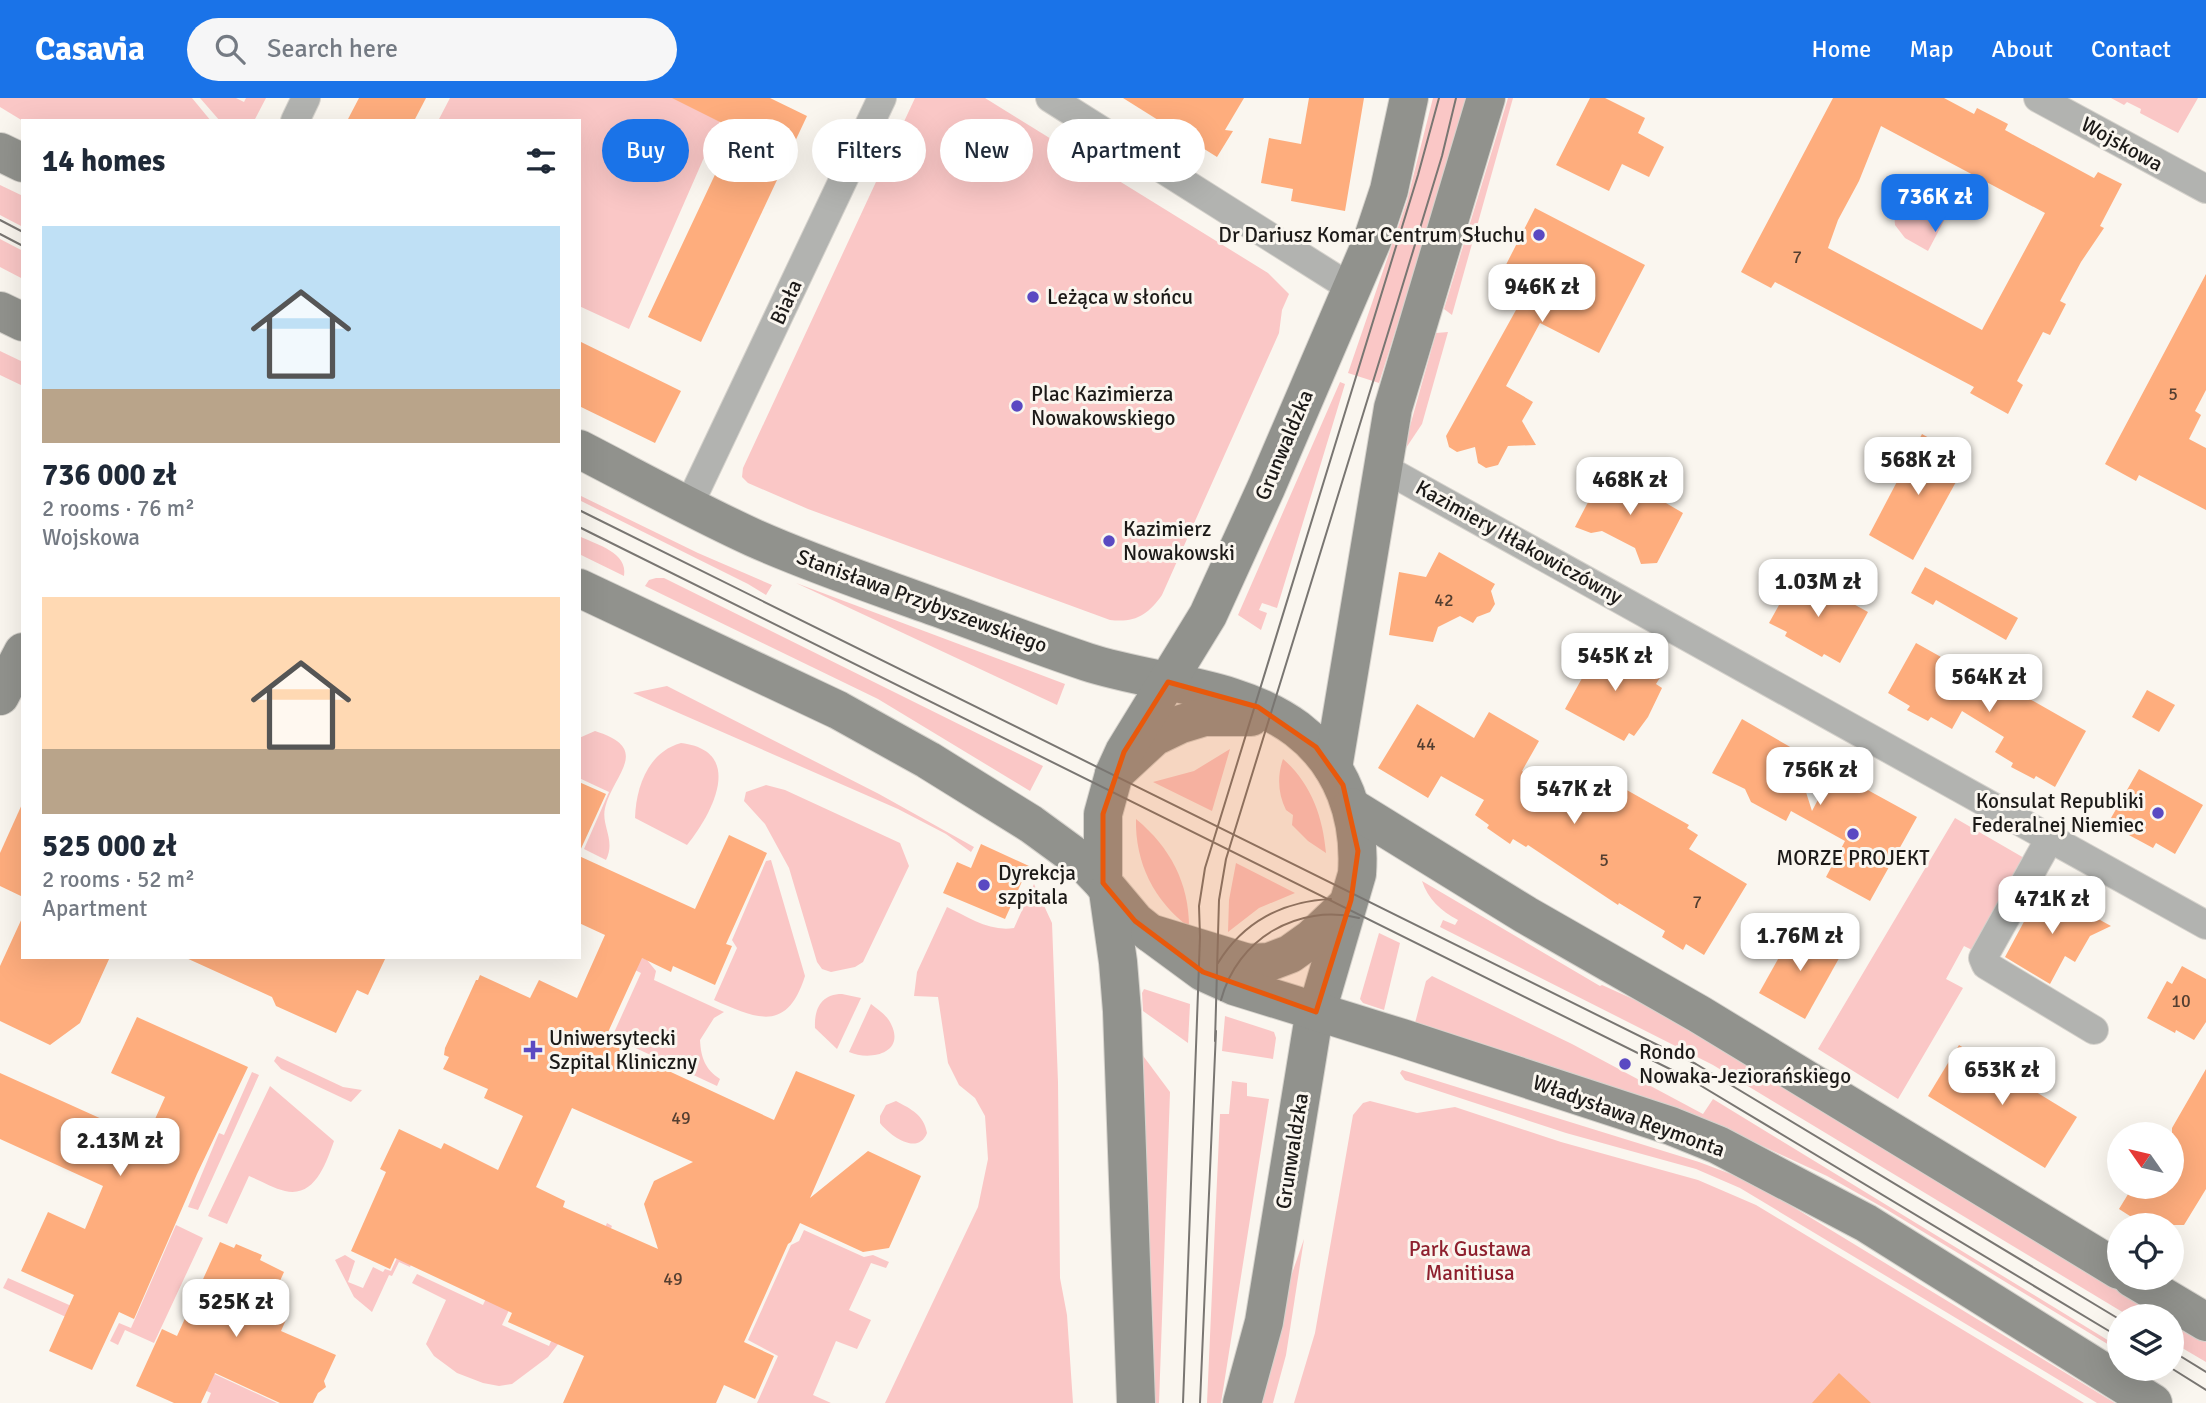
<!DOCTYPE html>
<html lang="en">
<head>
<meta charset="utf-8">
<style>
  body { margin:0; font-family:Signika,sans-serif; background:#f6f6f7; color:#1f2937; height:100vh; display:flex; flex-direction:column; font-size:26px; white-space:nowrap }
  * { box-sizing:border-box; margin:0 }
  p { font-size:23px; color:#747a83 }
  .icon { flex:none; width:38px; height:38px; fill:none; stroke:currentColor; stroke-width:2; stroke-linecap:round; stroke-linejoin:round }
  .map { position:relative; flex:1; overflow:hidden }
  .sheet { position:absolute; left:21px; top:21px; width:560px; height:840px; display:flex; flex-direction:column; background:#fff; border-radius:0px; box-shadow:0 7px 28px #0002 }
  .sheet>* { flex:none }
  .top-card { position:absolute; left:602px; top:21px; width:665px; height:63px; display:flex; gap:14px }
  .needle { width:46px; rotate:304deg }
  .tools { position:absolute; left:2107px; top:1024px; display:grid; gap:14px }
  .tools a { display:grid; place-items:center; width:77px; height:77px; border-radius:50%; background:#fff; box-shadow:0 7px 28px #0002; font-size:35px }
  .price { position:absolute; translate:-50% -60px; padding:0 16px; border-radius:14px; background:#fff; color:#222; font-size:23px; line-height:46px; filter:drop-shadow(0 2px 4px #0008) }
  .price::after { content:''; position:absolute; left:50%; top:42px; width:21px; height:16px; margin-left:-10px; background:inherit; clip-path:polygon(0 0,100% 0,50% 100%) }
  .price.current { background:#1a73e8; color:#fff }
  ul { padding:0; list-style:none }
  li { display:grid; align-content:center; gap:14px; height:371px; padding:0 21px }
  li span { display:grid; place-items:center; height:217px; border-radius:0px; color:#555 }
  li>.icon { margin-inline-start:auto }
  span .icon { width:126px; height:126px; fill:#fffc; stroke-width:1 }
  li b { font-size:30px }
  h2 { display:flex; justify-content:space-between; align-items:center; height:84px; padding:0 21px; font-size:30px }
  .tag { padding:0 24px; border-radius:32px; background:#fff; box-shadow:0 7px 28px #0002; font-size:24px; line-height:63px }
  .tag.current { background:#1a73e8; color:#fff }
  header { display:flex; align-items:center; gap:42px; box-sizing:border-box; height:98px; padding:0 35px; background:#1a73e8; color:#fff }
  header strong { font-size:33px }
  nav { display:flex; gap:38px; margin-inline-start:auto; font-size:24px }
  .search { width:490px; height:63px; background:#f6f6f7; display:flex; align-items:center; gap:18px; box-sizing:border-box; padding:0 24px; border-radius:38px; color:#747a83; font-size:26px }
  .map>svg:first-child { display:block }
  .green { fill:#fac7c6 }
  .building { fill:#fead7d; fill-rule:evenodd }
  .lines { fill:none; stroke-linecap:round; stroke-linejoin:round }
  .street-casing { stroke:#d6d3cd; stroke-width:30 }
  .secondary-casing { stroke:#d6d3cd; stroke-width:40 }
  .street { stroke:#b2b3b0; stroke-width:28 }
  .secondary { stroke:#91928d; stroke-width:38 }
  .tram { stroke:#797672; stroke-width:2 }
  .marked { fill:#e8590c; fill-opacity:0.2; stroke:#e8590c; stroke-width:5; stroke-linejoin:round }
  .poi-dot { fill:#5a49c2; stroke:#faf6ef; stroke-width:2.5 }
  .labels { text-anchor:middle; stroke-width:6; stroke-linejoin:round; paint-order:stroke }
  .number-label { font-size:18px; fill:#543f31 }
  .street-label { font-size:21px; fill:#1c1a18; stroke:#faf6ef }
  .poi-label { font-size:21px; fill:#1c1a18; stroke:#faf6ef; text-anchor:start }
  .park-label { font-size:21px; fill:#8e202e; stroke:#faf6ef }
</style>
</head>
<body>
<header>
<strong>Casavia</strong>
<div class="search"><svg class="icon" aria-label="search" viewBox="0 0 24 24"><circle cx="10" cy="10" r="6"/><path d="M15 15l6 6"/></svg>Search here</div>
<nav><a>Home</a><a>Map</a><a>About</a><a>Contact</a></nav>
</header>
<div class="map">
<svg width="2206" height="1305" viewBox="0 0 2206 1305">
  <rect width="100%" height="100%" fill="#faf6ef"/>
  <g class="green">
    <path d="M0,0H192L211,23H23L0,9Z"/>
    <path d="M200,0H236L244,4L246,0H266L254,23H220Z"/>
    <path d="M450,0H730L629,231L579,208V23H438Z"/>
    <path d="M915,0H985L1268,175L1289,196L1282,212L1279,235L1162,497C1148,517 1135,525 1110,522L808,411L748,385L742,379L743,370Z"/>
    <path d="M1433,0H1466L1427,133L1379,285L1348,275L1407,103Z"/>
    <path d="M1508,0H1513L1452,217L1444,211Z"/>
    <path d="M2111,0H2198L2178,35L2140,15L2141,11L2127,4L2124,7Z"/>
    <path d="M0,87L23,98V129L0,117Z"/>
    <path d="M1917,100L1948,115L1928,153L1905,140L1895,127C1893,111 1901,102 1917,100Z"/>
    <path d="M0,141L23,153V181L0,169Z"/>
    <path d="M1448,234L1422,326L1406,350L1405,346L1436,235Z"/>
    <path d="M0,253L23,264V288L0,277Z"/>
    <path d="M1340,284L1345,286L1277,510L1262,505L1259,512L1267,515L1261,532L1238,517Z"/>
    <path d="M579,397L698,455L772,487L766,497L748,486L579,402Z"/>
    <path d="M579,438C597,447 628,454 624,478L579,456Z"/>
    <path d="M656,480H664L1043,668L1030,693L878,601L645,488L649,482Z"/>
    <path d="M796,485L1065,586L1057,607Z"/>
    <path d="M667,588L879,696L974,749L971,754L946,736L898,711L633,595Z"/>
    <path d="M595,633C653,651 613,676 605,710C601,728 616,742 606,762L584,751L609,694L579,680V640Z"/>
    <path d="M681,645C746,653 712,716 687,747L635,720C636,689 648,654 681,645Z"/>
    <path d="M1230,651L1212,713L1153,684L1194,673Z"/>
    <path d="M1283,661C1311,685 1323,719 1326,755L1308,743L1292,727L1293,717L1286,712C1278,696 1277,678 1283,661Z"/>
    <path d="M766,687L785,692L900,745L909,768L863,864L855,869L831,874L822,871L817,864L789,770L765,726L744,703L746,694Z"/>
    <path d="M1955,720L2031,764L1998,823L1990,819L1972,852L1964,848L1946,881L1963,890L1898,1001L1818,951Z"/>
    <path d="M1136,721C1170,749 1189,785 1189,829C1154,803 1135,765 1136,721Z"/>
    <path d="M771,762L805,878C787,935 757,921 714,902L737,850L732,842L766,763Z"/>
    <path d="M1236,765L1295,795L1259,810L1228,834L1229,802Z"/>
    <path d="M1422,783L1600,888L1602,887L1664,915L2164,1218H2129L1713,967L1440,829L1443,822L1455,827L1458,822C1441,813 1428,801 1422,783Z"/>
    <path d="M1034,786L1052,825L1058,984L1060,1180L1067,1217L1073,1305H885L978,1109L988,1061L985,1018L975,1000L959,987L948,965L938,899L914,898L917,874L947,809C968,819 990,834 1014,830Z"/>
    <path d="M1379,835L1400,845L1384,912L1363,905L1360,901Z"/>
    <path d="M640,859L647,862L656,873L654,882L724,914L714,920L700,942C701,960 705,971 720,981L717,988L612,939L641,875L633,871Z"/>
    <path d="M1432,878L1572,946L1703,1016L1713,1001L2119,1249V1253L1884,1110L1827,1078L1741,1038L1415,925L1426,883Z"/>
    <path d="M1144,891L1190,906L1188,945L1143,913L1142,895Z"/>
    <path d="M842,896L861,900L837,951L815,930C814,911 821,896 842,896Z"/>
    <path d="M871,906C878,912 887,917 891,926C906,956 869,963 849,954Z"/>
    <path d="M1225,918L1274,934L1276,940L1273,961L1222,953Z"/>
    <path d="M1141,955L1170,994L1159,1305H1154Z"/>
    <path d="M277,958L343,989L362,992L351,1004L281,971L274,963Z"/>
    <path d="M1402,972L1699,1064L1752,1084L2115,1305H2097L1740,1090L1696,1071L1566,1035L1405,982L1400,975Z"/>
    <path d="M252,974L259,977L198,1112L188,1109L219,1035L224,1037Z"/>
    <path d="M1232,983L1247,985V998L1269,1001L1221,1305H1207L1220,1016H1229Z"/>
    <path d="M270,988L334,1043C326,1065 315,1100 285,1093C273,1090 261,1083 249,1078L227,1126L208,1118Z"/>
    <path d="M896,1003C911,1011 924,1017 927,1035C918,1058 890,1038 880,1025V1018L886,1007Z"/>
    <path d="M1370,1003L1417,1015L1455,1009L1561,1044L1698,1082L1756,1107L2084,1305H1294L1315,1235L1353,1017L1363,1005Z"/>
    <path d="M419,1112L433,1118L410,1169L399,1164L392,1178L389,1177L372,1214L354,1199L335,1162L345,1157L355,1163L348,1184L363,1190L373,1169L383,1174L385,1171L391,1173Z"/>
    <path d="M607,1125L612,1128L576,1212L559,1245L548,1259L512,1286L499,1288L483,1285L457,1275L434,1258L426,1246L446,1202L412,1185L417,1176L483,1207L509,1151L533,1161L502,1227L549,1248L583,1168L588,1169Z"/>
    <path d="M176,1127L203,1140L154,1245L125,1232L118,1247L110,1243L119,1225L131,1230Z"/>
    <path d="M804,1132L864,1159L873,1157L889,1164L886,1170L871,1165L849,1212L871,1222L857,1251L836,1243L813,1297L831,1305H757L778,1258L748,1242L791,1147L799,1143Z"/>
    <path d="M1304,1141L1286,1257L1273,1305H1258L1282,1204Z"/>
    <path d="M8,1180L110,1225L105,1237L3,1190Z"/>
    <path d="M2172,1223L2206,1243V1264L2172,1244Z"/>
    <path d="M208,1273L277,1305H207L211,1295L200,1290Z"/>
  </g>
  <g class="building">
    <path d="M359,0H426L414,23H347Z"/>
    <path d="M672,0H770L807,18L701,244L648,219L736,32Z"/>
    <path d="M1123,0H1244L1225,32L1233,33L1217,59Z"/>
    <path d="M1309,0H1364L1345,113L1291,103L1293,91L1261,85L1269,40L1301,46Z"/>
    <path d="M1590,0H1605L1645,20L1638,35L1664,49L1649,79L1622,66L1609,93L1556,67Z"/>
    <path d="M1833,0H1944L1974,16L1977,10L2008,26L2005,32L2094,80L2098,74L2122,86L2100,128L2104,130L2081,164L2060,203L2066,206L2050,237L2043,234L2017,283L2023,287L2008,316L1970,295L1974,289L1775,184L1771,190L1741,174ZM1881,28L2045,115L1982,232L1828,150L1838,122L1859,83Z"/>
    <path d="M1535,110L1645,167L1599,255L1540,225L1506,288L1533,304L1522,323L1536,347L1508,348L1498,367L1486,370L1478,365L1475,349L1457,354L1449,349L1446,338L1516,212L1490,198Z"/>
    <path d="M2206,176V292L2195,313L2201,317L2189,341L2206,350V412L2139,377L2136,383L2105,366Z"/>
    <path d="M579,243L681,293L655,345L579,308Z"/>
    <path d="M1922,336L1968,362L1913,462L1869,437Z"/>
    <path d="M1606,370L1683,415L1657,465L1641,466L1635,450L1602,433L1591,435L1575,429Z"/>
    <path d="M1439,454L1495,486L1491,493L1495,506L1490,514L1477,519L1473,525L1460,518L1438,529L1433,544L1389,537L1399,474L1426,479Z"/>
    <path d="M1925,469L2018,520L2006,542L1936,502L1933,507L1911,495Z"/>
    <path d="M1797,475L1868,514L1840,565L1824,556L1822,559L1785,538L1787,534L1769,525Z"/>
    <path d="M1602,544L1661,578L1656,586L1662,590L1648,619L1634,638L1629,635L1624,643L1565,611Z"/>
    <path d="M1916,545L2002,593L2005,587L2086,633L2055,689L2036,678L2034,681L2011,669L2013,665L1995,654L2004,639L1962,613L1952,631L1931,619L1928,623L1907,612L1910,608L1888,595Z"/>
    <path d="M2147,592L2175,607L2159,634L2132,619Z"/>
    <path d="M1417,606L1474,640L1489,614L1539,643L1522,673L1579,711L1600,677L1689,727L1687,730L1698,737L1689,751L1747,786L1704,857L1686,846L1683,852L1662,839L1665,833L1619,805L1618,807L1528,747L1526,749L1513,741L1510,746L1487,730L1489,727L1475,717L1484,702L1441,678L1428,700L1378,670Z"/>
    <path d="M1742,621L1792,650L1812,713L1833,673L1917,719L1870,803L1826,779L1845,743L1791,713L1786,723L1751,704L1745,691L1712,675Z"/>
    <path d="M2139,671L2203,707L2175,756L2156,745L2153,750L2127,736L2130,730L2111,720Z"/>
    <path d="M579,684L606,696L579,755Z"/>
    <path d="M23,704V799L0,788V755Z"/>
    <path d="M729,737L767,755L726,846L732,848L715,887L673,868L671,874L642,860L604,943L774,1022L796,973L855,997L810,1100L868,1053L921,1078L889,1150L863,1154L800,1125L791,1144L788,1146L744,1244L774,1258L755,1301L724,1287L716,1305H563L584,1258L508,1224L512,1215L395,1160L390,1171L351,1153L386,1074L380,1071L399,1031L441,1051L444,1045L498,1072L523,1018L484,1000L488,991L443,971L449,959L444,957L445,950L476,882H478L480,877L530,900L539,882L577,900L605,837L579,825V758L695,811ZM572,1010L693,1064L654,1083L644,1106L658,1151L563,1109L565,1103L536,1089Z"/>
    <path d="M981,746L1029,768L1005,821L943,795L957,764L971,770Z"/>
    <path d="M2042,790L2111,828L2090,838L2075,864L2065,858L2050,886L2005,859Z"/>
    <path d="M23,818V859H110L80,925L50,947L0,923V868Z"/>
    <path d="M1796,829L1842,855L1805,921L1759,895Z"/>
    <path d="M184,859H386L368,897L357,892L336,935L276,908L272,899Z"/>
    <path d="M2182,868L2206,881V924L2194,942L2176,932L2175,935L2147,920L2167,883L2172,886Z"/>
    <path d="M137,919L248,969L197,1076L134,1221L119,1214L92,1272L49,1253L74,1197L21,1173L48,1114L85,1131L103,1088L0,1041V975L146,1041L165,999L111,975Z"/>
    <path d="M1959,947L2077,1019L2045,1070L1928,998Z"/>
    <path d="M2206,971V1091L2184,1127H2144L2119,1111L2133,1088H2172V1030Z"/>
    <path d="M220,1144L234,1150L236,1146L262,1157L260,1162L284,1174L270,1205L289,1215L281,1233L336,1257L324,1283L326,1289L318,1295L313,1305H280L215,1275L201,1305H174L136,1288L162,1231L177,1238Z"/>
    <path d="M1839,1275L1871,1305H1812Z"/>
  </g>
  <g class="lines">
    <g class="street-casing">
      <g id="street">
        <path d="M1050,0L1351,190"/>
        <path d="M2038,0L2206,91"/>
        <path d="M295,23L306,0"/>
        <path d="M1382,369L2206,827"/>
        <path d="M689,407L882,0"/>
        <path d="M2050,740L1983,860L1986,867L2094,932"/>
      </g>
    </g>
    <g class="secondary-casing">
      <g id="secondary">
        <path d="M0,54L23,65"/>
        <path d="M0,213L23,224"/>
        <path d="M579,351C637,381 695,413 754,440C810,465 869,485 927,506C980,525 1033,546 1087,564C1155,586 1238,587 1297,631C1343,666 1361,720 1357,776L1312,930L1264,1224L1242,1305"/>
        <path d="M579,490L838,612L928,662L1031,726L1083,764L1103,785"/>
        <path d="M0,598L23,554"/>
        <path d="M1251,619H1204L1181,626L1154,639L1114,676L1103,716V785L1135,823L1150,835L1248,865L1269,864L1290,856L1311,841L1346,808"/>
        <path d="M1333,670L1393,310L1486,0"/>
        <path d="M1114,676L1124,654L1208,517L1266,390L1372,143L1389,92L1409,0"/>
        <path d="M1351,709L1526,817L1699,916L2119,1172"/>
        <path d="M1108,793L1118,864L1122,913L1136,1305"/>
        <path d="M1150,835L1203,874L1234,888L1402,940L1671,1028L1718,1047L1866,1125L2153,1305"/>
        <path d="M2132,1180L2206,1224"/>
      </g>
    </g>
    <use href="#street" class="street"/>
    <use href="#secondary" class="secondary"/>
    <g class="tram">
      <path d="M0,122L23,134"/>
      <path d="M0,136L23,148"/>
      <path d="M579,412L1696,966L2119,1221"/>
      <path d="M579,429L1688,980L2119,1239"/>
      <path d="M1218,865C1243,824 1283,803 1331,801"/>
      <path d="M1221,902C1237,841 1298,805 1359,820"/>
      <path d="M1215,943L1219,802L1226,761L1396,209L1442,58L1456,0"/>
      <path d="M2172,1253L2206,1274"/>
      <path d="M2171,1270L2206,1292"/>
      <path d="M1183,1305L1200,839L1199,808L1205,770L1418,77L1439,0"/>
      <path d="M1200,1305L1216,933"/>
    </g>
  </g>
  <path class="marked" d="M1168,584L1258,609L1316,649L1343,687L1358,753L1351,802L1316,914L1203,874L1135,823L1103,785V716L1124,654Z"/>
  <g class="poi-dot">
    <circle cx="1539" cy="137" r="7"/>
    <circle cx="1033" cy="199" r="7"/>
    <circle cx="1017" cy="308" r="7"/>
    <circle cx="1109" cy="443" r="7"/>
    <circle cx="2158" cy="715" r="7"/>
    <circle cx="1853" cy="736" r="7"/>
    <circle cx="984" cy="787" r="7"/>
    <path d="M529.5 941.5h7v7h7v7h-7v7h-7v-7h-7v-7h7z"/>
    <circle cx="1625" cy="966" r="7"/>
  </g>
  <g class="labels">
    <g class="number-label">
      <text x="1797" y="165">7</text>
      <text x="2173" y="302">5</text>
      <text x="1444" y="508">42</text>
      <text x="1426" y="652">44</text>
      <text x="1604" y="768">5</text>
      <text x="1697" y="810">7</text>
      <text x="2181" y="909">10</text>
      <text x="681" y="1026">49</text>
      <text x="673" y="1187">49</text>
    </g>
    <g class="street-label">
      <text transform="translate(2122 46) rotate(29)" y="7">Wojskowa</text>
      <text transform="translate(786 204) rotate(-65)" y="7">Biała</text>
      <text transform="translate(1284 347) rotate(-67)" y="7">Grunwaldzka</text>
      <text transform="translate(1519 444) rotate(29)" y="7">Kazimiery Iłłakowiczówny</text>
      <text transform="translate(922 503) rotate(20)" y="7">Stanisława Przybyszewskiego</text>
      <text transform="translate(1629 1018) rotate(20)" y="7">Władysława Reymonta</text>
      <text transform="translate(1292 1053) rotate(-81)" y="7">Grunwaldzka</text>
    </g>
    <g class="poi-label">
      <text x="1525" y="144" text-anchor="end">Dr Dariusz Komar Centrum Słuchu</text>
      <text x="1047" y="206">Leżąca w słońcu</text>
      <text x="1031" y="303">Plac Kazimierza<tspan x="1031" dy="24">Nowakowskiego</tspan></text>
      <text x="1123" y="438">Kazimierz<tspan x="1123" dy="24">Nowakowski</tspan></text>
      <text x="2144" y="710" text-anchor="end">Konsulat Republiki<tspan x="2144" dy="24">Federalnej Niemiec</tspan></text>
      <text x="1853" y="767" text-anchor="middle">MORZE PROJEKT</text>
      <text x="998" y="782">Dyrekcja<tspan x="998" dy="24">szpitala</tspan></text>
      <text x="549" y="947">Uniwersytecki<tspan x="549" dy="24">Szpital Kliniczny</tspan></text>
      <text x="1639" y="961">Rondo<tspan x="1639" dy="24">Nowaka-Jeziorańskiego</tspan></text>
    </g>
    <g class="park-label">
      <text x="1470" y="1158">Park Gustawa<tspan x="1470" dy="24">Manitiusa</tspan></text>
    </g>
  </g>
</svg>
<div class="tools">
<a><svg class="needle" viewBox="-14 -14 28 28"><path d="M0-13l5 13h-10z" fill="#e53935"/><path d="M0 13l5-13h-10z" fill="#747a83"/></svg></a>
<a><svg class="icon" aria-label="locate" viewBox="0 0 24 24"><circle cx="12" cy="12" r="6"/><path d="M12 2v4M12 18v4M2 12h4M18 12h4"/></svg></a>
<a><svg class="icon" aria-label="layers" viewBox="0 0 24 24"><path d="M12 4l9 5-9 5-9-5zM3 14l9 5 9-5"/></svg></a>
</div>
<b class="price current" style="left:1935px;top:136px">736K zł</b>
<b class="price" style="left:1542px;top:226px">946K zł</b>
<b class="price" style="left:1918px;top:399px">568K zł</b>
<b class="price" style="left:1630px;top:419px">468K zł</b>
<b class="price" style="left:1818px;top:521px">1.03M zł</b>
<b class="price" style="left:1615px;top:595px">545K zł</b>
<b class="price" style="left:1989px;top:616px">564K zł</b>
<b class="price" style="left:1820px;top:709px">756K zł</b>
<b class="price" style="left:1574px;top:728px">547K zł</b>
<b class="price" style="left:2052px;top:838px">471K zł</b>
<b class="price" style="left:1800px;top:875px">1.76M zł</b>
<b class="price" style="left:2002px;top:1009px">653K zł</b>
<b class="price" style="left:120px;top:1080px">2.13M zł</b>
<b class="price" style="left:236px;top:1241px">525K zł</b>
<div class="top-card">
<a class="tag current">Buy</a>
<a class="tag">Rent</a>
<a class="tag">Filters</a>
<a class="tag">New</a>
<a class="tag">Apartment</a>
</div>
<section class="sheet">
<h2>14 homes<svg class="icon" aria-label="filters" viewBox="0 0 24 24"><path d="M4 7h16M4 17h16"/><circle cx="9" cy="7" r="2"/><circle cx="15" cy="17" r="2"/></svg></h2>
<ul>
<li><span style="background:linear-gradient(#bfe0f5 75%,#b9a48a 0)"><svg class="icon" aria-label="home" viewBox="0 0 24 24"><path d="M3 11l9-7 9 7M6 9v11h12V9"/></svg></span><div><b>736 000 zł</b><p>2 rooms · 76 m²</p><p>Wojskowa</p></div></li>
<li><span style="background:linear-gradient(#ffd9b3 70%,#b9a48a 0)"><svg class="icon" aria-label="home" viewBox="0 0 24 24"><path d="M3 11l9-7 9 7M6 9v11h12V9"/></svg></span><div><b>525 000 zł</b><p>2 rooms · 52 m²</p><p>Apartment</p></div></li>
</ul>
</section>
</div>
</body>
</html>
